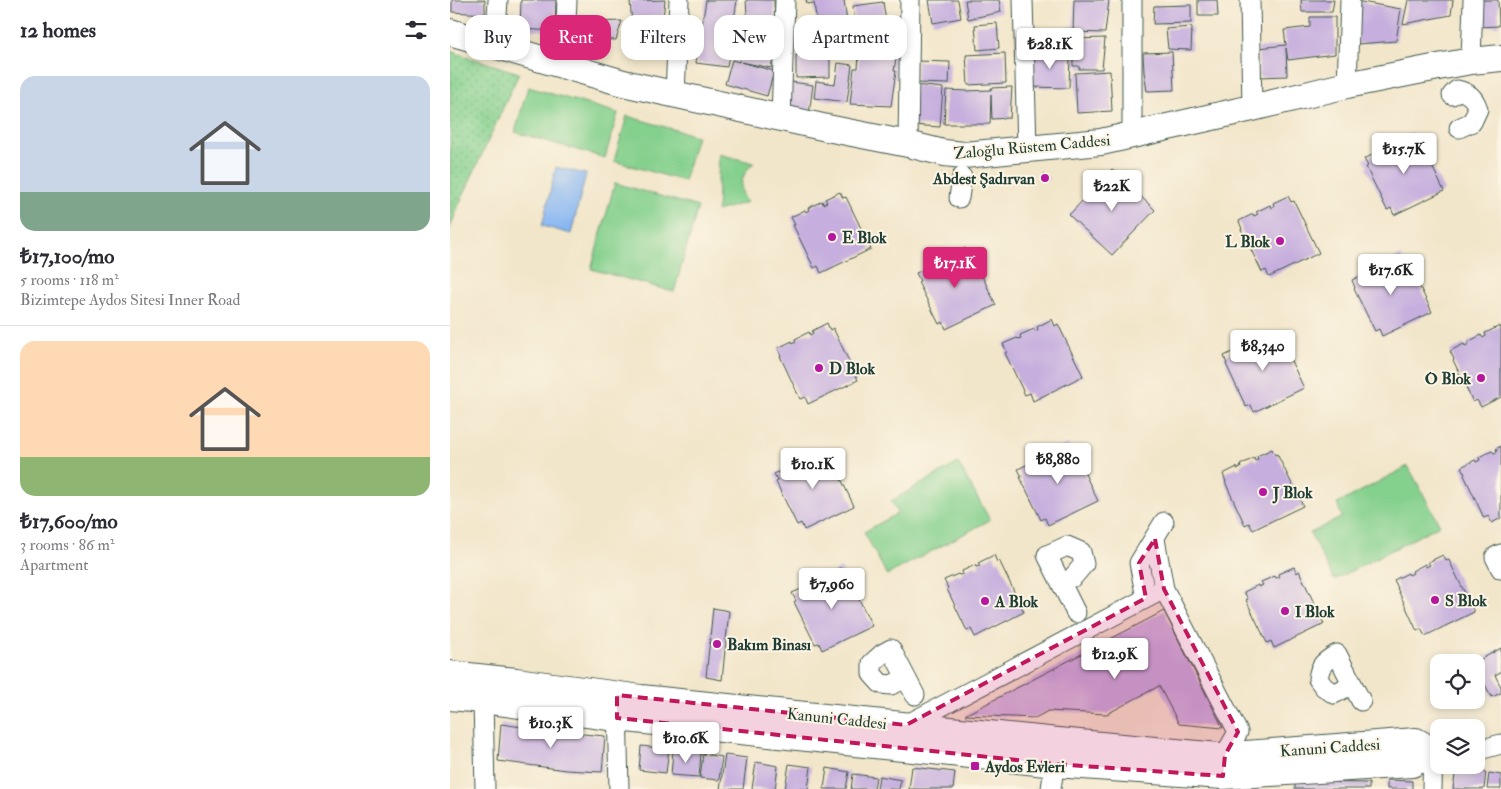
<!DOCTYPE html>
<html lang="en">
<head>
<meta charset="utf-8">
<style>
  body { margin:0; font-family:"IM FELL Double Pica",serif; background:#f7f7f7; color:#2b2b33; height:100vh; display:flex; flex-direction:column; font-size:19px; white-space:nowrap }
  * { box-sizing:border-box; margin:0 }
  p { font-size:16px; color:#7c7c81 }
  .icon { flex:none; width:28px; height:28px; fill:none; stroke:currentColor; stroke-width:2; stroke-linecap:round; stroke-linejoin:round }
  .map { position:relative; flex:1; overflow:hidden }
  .details { display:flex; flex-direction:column; background:#fff; width:450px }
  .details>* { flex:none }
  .banner { position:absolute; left:15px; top:15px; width:475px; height:45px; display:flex; gap:10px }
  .controls { position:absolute; left:980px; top:654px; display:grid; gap:10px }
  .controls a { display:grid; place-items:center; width:55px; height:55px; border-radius:10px; background:#fff; box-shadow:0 2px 8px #0003; font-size:25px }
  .price { position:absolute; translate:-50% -42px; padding:0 11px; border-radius:5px; background:#fff; color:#222; font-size:16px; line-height:32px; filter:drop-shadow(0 1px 2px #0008) }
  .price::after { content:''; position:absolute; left:50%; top:30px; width:15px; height:11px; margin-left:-8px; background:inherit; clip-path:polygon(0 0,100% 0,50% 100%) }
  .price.active { background:#db2777; color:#fff }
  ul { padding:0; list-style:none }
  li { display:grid; align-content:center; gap:10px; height:265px; padding:0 20px }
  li+li { border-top:1px solid #e1e1e2 }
  li span { display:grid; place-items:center; height:155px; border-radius:15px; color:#555 }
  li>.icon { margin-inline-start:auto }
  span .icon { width:90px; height:90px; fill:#fffc; stroke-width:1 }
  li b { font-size:21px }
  h2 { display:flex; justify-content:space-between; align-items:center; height:60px; padding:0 20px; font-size:21px }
  .tag { padding:0 18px; border-radius:15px; background:#fff; box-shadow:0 2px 8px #0003; font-size:18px; line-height:45px }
  .tag.active { background:#db2777; color:#fff }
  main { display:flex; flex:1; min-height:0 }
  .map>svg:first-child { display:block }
  .grass { fill:url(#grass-dots); stroke:#528660 }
  .park { fill:#84d08d; stroke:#528660 }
  .water { fill:#87b6f2; stroke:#537a93 }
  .building { fill:#c6afde }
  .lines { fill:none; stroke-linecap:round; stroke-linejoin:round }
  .street-casing { stroke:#3f564a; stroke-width:21 }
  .secondary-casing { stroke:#3f564a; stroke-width:28 }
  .street { stroke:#fff; stroke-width:19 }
  .secondary { stroke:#fff; stroke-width:26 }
  .marked { fill:#c2185b; fill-opacity:0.2; stroke:#c2185b; stroke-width:4; stroke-dasharray:10 6; stroke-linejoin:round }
  .poi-dot { fill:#b5179e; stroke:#fcf5e5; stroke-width:2 }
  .labels { text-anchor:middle; stroke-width:4; stroke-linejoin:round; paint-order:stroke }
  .street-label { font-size:16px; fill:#1f3d34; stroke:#fcf5e5 }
  .poi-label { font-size:16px; font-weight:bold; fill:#1f3d34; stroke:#fcf5e5; text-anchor:start }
</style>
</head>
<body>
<main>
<section class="details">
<h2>12 homes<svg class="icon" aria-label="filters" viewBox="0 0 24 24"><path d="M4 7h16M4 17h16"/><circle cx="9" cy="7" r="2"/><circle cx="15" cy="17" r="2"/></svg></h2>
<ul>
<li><span style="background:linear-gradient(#c9d6e8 75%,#7fa58c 0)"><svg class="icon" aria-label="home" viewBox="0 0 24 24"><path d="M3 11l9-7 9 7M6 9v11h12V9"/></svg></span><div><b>₺17,100/mo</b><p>5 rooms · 118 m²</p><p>Bizimtepe Aydos Sitesi Inner Road</p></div></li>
<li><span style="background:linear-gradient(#ffd9b3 75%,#8fb573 0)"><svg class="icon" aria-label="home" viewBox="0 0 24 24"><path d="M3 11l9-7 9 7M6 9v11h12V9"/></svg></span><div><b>₺17,600/mo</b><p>3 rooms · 86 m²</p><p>Apartment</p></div></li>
</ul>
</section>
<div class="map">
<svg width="1051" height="789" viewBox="0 0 1051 789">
  <defs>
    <pattern id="grass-dots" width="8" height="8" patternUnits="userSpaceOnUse" patternTransform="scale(1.25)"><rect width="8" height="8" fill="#84d08d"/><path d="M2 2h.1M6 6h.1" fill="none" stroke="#6baa74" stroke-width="1.8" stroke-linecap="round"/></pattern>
  </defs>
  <rect width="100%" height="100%" fill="#fcf5e5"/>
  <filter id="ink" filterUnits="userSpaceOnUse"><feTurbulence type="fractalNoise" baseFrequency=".02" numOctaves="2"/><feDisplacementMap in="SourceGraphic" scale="10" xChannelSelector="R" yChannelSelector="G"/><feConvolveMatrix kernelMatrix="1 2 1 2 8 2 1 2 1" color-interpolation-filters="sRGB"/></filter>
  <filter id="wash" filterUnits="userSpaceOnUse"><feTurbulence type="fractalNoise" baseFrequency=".0096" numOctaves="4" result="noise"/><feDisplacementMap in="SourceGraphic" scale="20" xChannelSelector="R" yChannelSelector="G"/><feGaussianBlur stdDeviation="1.12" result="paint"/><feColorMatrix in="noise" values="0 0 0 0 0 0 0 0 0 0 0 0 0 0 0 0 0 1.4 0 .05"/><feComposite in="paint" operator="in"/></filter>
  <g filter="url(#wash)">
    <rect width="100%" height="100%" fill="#f2e6ca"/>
    <path class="grass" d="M0,51L69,73L7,209L0,229Z"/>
    <g class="park">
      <path d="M78,87L168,113L155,158L65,132Z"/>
      <path d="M177,116L247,136L234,181L164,161Z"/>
      <path d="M269,154L304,163C292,172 286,190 298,202L267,211Z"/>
      <path d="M165,183L248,207L224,292L141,269Z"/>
      <path d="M508,463L540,520L437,575L414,532L448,513L441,501Z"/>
      <path d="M958,466L990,525L884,580L860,533L892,517L887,504Z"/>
    </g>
    <path class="water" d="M106,167L136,174L121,234L92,226Z"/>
    <g id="blocks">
      <g class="building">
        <path d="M2,0H35V14L2,12Z"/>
        <path d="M71,0H106L105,31L70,29Z"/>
        <path d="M215,0L212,27L182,24L180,1Z"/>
        <path d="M256,0H287L277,67L246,63Z"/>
        <path d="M296,0H324L325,22L306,18L328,25L323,40L292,30L297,14Z"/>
        <path d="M356,0H394L397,22L367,25L364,3L357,4Z"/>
        <path d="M479,0H508L511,18L483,23Z"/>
        <path d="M515,0H549L551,12L518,19Z"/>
        <path d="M624,0H659L655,33L623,32Z"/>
        <path d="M748,0H767L768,16H748Z"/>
        <path d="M851,0H884L882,12H852Z"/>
        <path d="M958,0H1003L1001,15L953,24Z"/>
        <path d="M1025,0H1048L1049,26L1026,27Z"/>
        <path d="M906,1L951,9L946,41L908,44Z"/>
        <path d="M433,2L437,28L406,32L403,6Z"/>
        <path d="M741,5V23L703,24L704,6Z"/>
        <path d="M860,17H885V54L838,60L836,48L837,76L809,77L808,48L836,45L834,30L860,27Z"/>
        <path d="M172,21L166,40L143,39L144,22Z"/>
        <path d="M547,23L549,48L527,50L525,25Z"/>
        <path d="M395,24L398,49L365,52L362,28Z"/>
        <path d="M742,27L741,50L718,49L716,29Z"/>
        <path d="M619,29L618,50L584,51L582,31Z"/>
        <path d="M185,30L216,31L215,56L186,54Z"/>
        <path d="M655,38L652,69H629V66H623V39Z"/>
        <path d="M293,41L325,47L321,68L291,62L324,71L317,96L275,84L282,60L289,62Z"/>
        <path d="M410,43L448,45L444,71H446L441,106L400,104L404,68H408Z"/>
        <path d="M722,52L724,90L697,91L694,72L693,53Z"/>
        <path d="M555,53L556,83L518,85L516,55Z"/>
        <path d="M582,53L620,54L619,88L581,87Z"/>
        <path d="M380,54V77L346,78V55Z"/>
        <path d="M467,61L500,62L499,84L466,83Z"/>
        <path d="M388,63L402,65L397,102L364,98L366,81L385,84Z"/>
        <path d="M660,71L662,111L627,113L625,73Z"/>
        <path d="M341,82L363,85L359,114L337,111Z"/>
        <path d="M465,85L493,88L490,127L462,125Z"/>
        <path d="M562,87L560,118L542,119L541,95L540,124H494L496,90L516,91L541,90V88Z"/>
        <path d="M964,134L967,140L969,139L994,191L944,215L941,208L937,210L916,167L918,166L914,159L928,152L929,154L933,152L932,149L945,143L946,145L950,144L948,141Z"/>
        <path d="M662,169L705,210L662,255L619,215Z"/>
        <path d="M594,174L599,178L596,182L592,177Z"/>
        <path d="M390,192L393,198L396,197L421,249L371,273L368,266L364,268L343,225H345L341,217L355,210L356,212L359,210L358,208L372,201L373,204L377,202L375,199Z"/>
        <path d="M838,196L841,202L844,201L869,253L819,277L816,270L812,272L791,229H792L789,221L803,214L804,216L808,214L806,212L820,205L821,208L824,206L823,203Z"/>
        <path d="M515,248L518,254L521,253L546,305L496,329L493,322L489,324L468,282L470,281L466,273L480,267L481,268L484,267L483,264L497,257L498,260L502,258L500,256Z"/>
        <path d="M951,255L954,261L957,260L982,312L932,336L929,329L925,331L904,289L905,288L902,280L916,273L917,275L920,273L919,271L933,264L934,267L937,265L936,262Z"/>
        <path d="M602,319L605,326L608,324L633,376L583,401L580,393L575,395L555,353L557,352L553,344L567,338L568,339L571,338L570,335L584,329L585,331L588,330L587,327Z"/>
        <path d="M377,323L380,330L383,328L408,380L358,404L355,397L350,399L330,356H331L328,348L342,341V343L346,341L345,339L359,332L360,335L363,333L362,331Z"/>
        <path d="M1050,326L1051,329V397L1031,407L1027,400L1023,402L1003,360L1004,359L1000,351L1014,344L1015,346L1019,344L1018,342L1031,335L1033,338L1036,336L1035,333Z"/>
        <path d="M823,331L826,338L829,336L854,388L804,412L801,405L796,407L776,364H777L774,356L788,349L789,351L792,349L791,347L805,340L806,343L809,341L808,339Z"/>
        <path d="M618,444L620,450L623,449L648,501L598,525L595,518L591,520L570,477H572L568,469L582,462L583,464L587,462L585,460L599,453L600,456L603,454L602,451Z"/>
        <path d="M1051,446V518L1042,523L1038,516L1034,518L1014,475L1015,474L1011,467L1025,460L1026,462L1030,460L1029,457L1042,451L1044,453L1047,452L1046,449Z"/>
        <path d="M373,449L376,455L379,454L404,506L354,530L351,523L347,525L326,482L328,481L324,474L338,467L339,469L343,467L341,464L355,458L356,460L359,459L358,456Z"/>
        <path d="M822,449L825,455L827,454L853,506L803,530L799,523L795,525L775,482H776L773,474L787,467V469L791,468L790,465L804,458L805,461L808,459L807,456Z"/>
        <path d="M544,555L547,562L549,560L574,612L525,637L521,629L517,631L497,589L498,588L494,580L508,574L509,575L513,574L512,571L525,565L526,567L530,566L528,563Z"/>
        <path d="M993,555L997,561L999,560L1024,612L975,636L971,629L967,631L947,588H948L944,580L958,573L959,575L963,573L962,571L975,564L976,567L980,565L978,562Z"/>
        <path d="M844,567L847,573L849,571L874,624L824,648L821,641L817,643L796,600L798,599L794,592L808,585L809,587L813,585L811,582L825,576L826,578L830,577L828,574Z"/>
        <path d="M391,568L394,575L397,574L422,626L372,650L369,643L365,644L344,602L346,601L342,593L356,587L357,589L361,587L359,584L373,578L374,580L378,579L376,576Z"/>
        <path d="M263,608L279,611L272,680L256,677Z"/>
        <path d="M714,611L773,728L729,724L709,686L657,714L598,711L585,718L515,715Z"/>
        <path d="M1051,648V672L1045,675L1051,687V693L1042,697L1026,670V662Z"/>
        <path d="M51,724L100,731L155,736L152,772L116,770L48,761Z"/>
        <path d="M191,746L219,749L216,773L189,770Z"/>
        <path d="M223,751L251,753L249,777L221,775Z"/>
        <path d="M253,754L272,757L269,780L250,778Z"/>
        <path d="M275,755L297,758L293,789H270Z"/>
        <path d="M306,762L328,766L325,789H302Z"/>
        <path d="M339,764L361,767L358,789H335Z"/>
        <path d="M462,767L505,772L503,789H459Z"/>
        <path d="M377,768L399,772L396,789H374Z"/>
        <path d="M1006,768L1036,772L1034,789H1003Z"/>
        <path d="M1039,773L1051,775V789H1037Z"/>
        <path d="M403,774L426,777L424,789H401Z"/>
        <path d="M429,776L451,780L449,789H427Z"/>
        <path d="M937,780L962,781V789H937Z"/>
        <path d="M845,782L919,783V789H845Z"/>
      </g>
    </g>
  </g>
  <g filter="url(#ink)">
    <use href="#blocks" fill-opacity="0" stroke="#3f564a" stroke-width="1"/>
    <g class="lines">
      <g class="street-casing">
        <g id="street">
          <path d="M573,0L577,149"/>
          <path d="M682,0V135"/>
          <path d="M800,0L802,108"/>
          <path d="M45,46L48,0"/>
          <path d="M1021,61L1023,0"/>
          <path d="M114,66L117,0"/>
          <path d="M897,85L900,0"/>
          <path d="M225,95L229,0"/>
          <path d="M1002,95L1007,90C1019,93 1024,97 1028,109L1022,122L1009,128"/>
          <path d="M331,118L335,0"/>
          <path d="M458,144L460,0"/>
          <path d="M509,198L512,177"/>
          <path d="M705,539L714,589"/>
          <path d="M1051,554L1045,557L1051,569"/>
          <path d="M623,577L634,564L631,552L617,546L597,555L626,613"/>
          <path d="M696,598L689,563L714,522"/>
          <path d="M450,681L441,685L431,684L422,674V663L432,654L441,649L465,695"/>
          <path d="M897,687L884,694L874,687L868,679C870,664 874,662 887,654L911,701"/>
          <path d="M33,700L35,789"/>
          <path d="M167,706L169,789"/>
          <path d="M456,725L714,589L788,732L775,755"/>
          <path d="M1026,751L1051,744"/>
          <path d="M601,789L606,753"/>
          <path d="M982,789L983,751H989"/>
        </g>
      </g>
      <g class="secondary-casing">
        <g id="secondary">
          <path d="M0,32L173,83L377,128L458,144L494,153L514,155L651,142L802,108L897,85L988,67L1021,61L1051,58"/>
          <path d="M0,674L66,681L191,698L608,741L769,756L966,741L983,751L962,764L773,776L605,764L167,718L33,700L0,697"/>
        </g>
      </g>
      <use href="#street" class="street"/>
      <use href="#secondary" class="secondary"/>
    </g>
  </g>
  <path class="marked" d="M705,539L714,589L788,732L775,755L773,776L605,764L167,718V695L456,725L696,598L689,563Z"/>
  <g class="poi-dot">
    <circle cx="595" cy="178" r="5"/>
    <circle cx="382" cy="237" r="5"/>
    <circle cx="830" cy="241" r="5"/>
    <circle cx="369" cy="368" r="5"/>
    <circle cx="1031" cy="378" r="5"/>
    <circle cx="813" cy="492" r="5"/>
    <circle cx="985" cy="600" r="5"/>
    <circle cx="535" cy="601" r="5"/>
    <circle cx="835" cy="611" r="5"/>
    <circle cx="267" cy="644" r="5"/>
    <rect x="520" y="761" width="10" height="10" rx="2.5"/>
  </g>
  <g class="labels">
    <g class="street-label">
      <text transform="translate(582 146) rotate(-5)" y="6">Zaloğlu Rüstem Caddesi</text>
      <text transform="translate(387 718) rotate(6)" y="6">Kanuni Caddesi</text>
      <text transform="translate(880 747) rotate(-4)" y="6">Kanuni Caddesi</text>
    </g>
    <g class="poi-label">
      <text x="585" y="184" text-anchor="end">Abdest Şadırvan</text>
      <text x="392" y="243">E Blok</text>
      <text x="820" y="247" text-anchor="end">L Blok</text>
      <text x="379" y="374">D Blok</text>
      <text x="1021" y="384" text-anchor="end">O Blok</text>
      <text x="823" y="498">J Blok</text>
      <text x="995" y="606">S Blok</text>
      <text x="545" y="607">A Blok</text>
      <text x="845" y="617">I Blok</text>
      <text x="277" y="650">Bakım Binası</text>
      <text x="535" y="772">Aydos Evleri</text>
    </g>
  </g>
</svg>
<div class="controls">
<a><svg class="icon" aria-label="locate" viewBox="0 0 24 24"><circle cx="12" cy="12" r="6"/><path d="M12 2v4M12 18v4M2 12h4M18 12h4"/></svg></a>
<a><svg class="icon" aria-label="layers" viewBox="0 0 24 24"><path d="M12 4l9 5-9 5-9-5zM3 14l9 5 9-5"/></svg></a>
</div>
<b class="price" style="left:600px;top:70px">₺28.1K</b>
<b class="price" style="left:954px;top:175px">₺15.7K</b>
<b class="price" style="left:662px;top:212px">₺22K</b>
<b class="price active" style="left:505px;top:289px">₺17.1K</b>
<b class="price" style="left:941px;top:296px">₺17.6K</b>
<b class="price" style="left:813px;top:372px">₺8,340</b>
<b class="price" style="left:608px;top:485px">₺8,880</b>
<b class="price" style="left:363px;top:490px">₺10.1K</b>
<b class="price" style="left:382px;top:610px">₺7,960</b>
<b class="price" style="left:665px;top:680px">₺12.9K</b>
<b class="price" style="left:101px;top:749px">₺10.3K</b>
<b class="price" style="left:236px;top:764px">₺10.6K</b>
<div class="banner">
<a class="tag">Buy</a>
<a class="tag active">Rent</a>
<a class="tag">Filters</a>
<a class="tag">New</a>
<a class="tag">Apartment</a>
</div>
</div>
</main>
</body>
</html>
